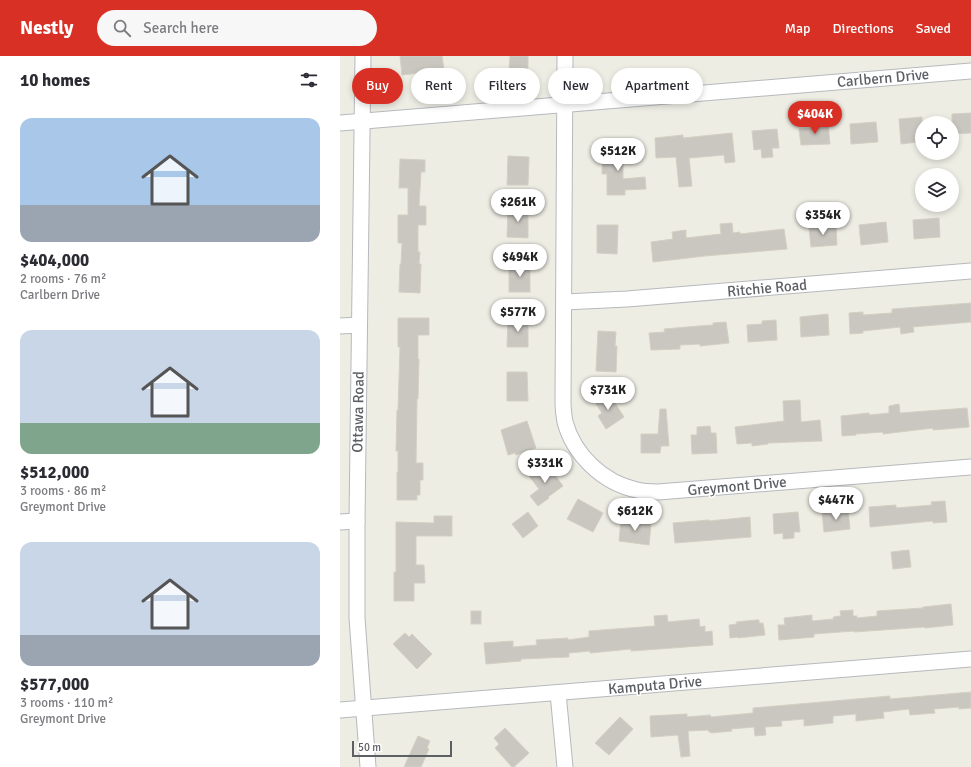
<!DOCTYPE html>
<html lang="en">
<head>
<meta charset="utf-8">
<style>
  body { margin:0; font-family:Signika,sans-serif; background:#f7f7f7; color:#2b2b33; height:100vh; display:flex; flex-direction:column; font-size:15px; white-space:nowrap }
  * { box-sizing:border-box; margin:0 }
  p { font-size:13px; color:#7c7c81 }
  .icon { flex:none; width:22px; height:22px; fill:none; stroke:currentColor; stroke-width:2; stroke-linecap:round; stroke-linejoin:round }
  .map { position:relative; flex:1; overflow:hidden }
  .panel { display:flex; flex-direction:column; background:#fff; width:340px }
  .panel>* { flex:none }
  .guide { position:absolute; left:12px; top:12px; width:380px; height:36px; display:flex; gap:8px }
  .fabs { position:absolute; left:575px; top:60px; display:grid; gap:8px }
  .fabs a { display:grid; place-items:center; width:44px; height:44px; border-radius:50%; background:#fff; box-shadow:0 2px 6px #0003; font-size:20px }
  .scale { position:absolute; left:12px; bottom:10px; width:100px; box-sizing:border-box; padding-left:4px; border:2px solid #5c5f64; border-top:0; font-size:11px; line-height:14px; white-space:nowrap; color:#5c5f64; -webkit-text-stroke:3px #fff; paint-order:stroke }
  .price { position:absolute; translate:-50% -34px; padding:0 9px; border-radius:14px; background:#fff; color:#222; font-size:13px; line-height:26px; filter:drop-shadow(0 1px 2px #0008) }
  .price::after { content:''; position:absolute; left:50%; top:24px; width:12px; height:9px; margin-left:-6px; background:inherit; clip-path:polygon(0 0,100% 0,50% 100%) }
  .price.on { background:#d93025; color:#fff }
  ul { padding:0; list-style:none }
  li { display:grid; align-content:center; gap:8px; height:212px; padding:0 20px }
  li span { display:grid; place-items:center; height:124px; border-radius:12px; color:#555 }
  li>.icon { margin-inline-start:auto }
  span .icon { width:72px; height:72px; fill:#fffc; stroke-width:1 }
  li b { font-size:17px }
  h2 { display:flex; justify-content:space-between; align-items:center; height:48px; padding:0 20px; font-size:17px }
  .tag { padding:0 14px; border-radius:18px; background:#fff; box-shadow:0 2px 6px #0003; font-size:14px; line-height:36px }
  .tag.on { background:#d93025; color:#fff }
  header { display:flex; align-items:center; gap:24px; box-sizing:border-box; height:56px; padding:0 20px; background:#d93025; color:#fff }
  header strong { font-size:19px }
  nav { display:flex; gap:22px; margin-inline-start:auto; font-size:14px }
  .search { width:280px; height:36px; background:#f7f7f7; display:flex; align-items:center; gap:10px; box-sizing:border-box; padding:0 14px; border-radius:22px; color:#7c7c81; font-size:15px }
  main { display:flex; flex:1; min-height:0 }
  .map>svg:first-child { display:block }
  .building { fill:#cac7c1; stroke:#d3cfc2 }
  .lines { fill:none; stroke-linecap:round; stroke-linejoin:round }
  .street-casing { stroke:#b6b9bd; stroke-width:17 }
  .street { stroke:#fff; stroke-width:15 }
  .labels { text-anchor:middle; stroke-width:3; stroke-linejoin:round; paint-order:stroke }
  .street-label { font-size:15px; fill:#5c5f64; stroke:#fff }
</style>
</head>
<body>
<header>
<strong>Nestly</strong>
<div class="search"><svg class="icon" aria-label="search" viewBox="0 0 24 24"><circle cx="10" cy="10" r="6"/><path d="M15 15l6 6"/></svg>Search here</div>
<nav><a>Map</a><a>Directions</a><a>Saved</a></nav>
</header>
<main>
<section class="panel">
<h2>10 homes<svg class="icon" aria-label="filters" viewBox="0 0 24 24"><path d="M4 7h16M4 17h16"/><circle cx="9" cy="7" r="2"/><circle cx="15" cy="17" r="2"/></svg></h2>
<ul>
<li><span style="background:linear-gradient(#a9c7e8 70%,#9aa5b1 0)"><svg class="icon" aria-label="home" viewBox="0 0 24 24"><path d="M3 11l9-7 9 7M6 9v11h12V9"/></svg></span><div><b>$404,000</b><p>2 rooms · 76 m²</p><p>Carlbern Drive</p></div></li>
<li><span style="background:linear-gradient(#c9d6e8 75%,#7fa58c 0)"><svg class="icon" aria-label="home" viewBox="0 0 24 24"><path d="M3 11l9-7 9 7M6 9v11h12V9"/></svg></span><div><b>$512,000</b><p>3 rooms · 86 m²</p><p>Greymont Drive</p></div></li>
<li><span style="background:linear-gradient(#c9d6e8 75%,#9aa5b1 0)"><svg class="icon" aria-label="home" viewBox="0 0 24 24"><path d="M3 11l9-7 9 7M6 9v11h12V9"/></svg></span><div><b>$577,000</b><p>3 rooms · 110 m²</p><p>Greymont Drive</p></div></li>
</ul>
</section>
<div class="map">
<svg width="631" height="711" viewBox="0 0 631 711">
  <rect width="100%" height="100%" fill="#eeede4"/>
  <g class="building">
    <path d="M60,0H102L104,14L89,15V16L62,19Z"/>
    <path d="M170,0H188V14H169Z"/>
    <path d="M631,57V77L612,78V58Z"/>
    <path d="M582,61V80L578,81V86L561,88L559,63Z"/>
    <path d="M536,66L538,86L511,88L510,68Z"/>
    <path d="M488,67L490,88L461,89L459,73L474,72V68Z"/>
    <path d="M437,73L439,92H432L433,101L422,102L421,93L414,94L412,75Z"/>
    <path d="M392,77L395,106L385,107L384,99L349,102L352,130L339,131L336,101L316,102L315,82L343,79V82Z"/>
    <path d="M263,89H283V123L305,121L306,133L285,134V139H267V118H262Z"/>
    <path d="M168,100L189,101L188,129H167Z"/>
    <path d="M60,103L85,104V116H81L79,150H86V169H78V196H80L79,208H81L80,237L59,236L60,208H61L62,187H58V159H68V132H59Z"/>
    <path d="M168,153H188V182L167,181Z"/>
    <path d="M599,162L600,181L574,183L573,164Z"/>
    <path d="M546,166L548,186L521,189L519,169Z"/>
    <path d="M392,167L393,177L400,176V178L444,173L447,193L365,200L313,206L311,186L333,183L332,176L346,174V182L381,178L380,168Z"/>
    <path d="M257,169H278L277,198L257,197Z"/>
    <path d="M496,170L497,189L471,191L469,172Z"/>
    <rect x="169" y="208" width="21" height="28"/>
    <path d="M631,247V266L573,271L574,276L561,278L560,271L523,275V277L510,278L509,257L523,256V259L552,257V253Z"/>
    <path d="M488,258L489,279L461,281L460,261Z"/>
    <path d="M58,262H89V279H78V303H79L78,343H77L76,407H83V424H80V439H77V444H57V416H58V395H56L57,354H58L60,291H58Z"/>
    <path d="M168,262L188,263V291H167Z"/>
    <path d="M436,264L437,284L408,286L407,269L422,268V265Z"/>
    <path d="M386,266L389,287L360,290V288L340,289V293L311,294L309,277L325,276L324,273L359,270L373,269V267Z"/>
    <path d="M258,275L276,276L275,290H277L276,316L256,315Z"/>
    <path d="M167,316H187L188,345H167Z"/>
    <path d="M268,336L284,361L266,373L258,360L262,357L256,348V343Z"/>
    <path d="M460,344L461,366L480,364L482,385L428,387V388L412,390V387L397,388L395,371L444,365L443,345Z"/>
    <path d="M559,348L560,357L627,352L629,371L593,374V372L543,378V376L516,378V379L502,380L501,360L529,357V359L549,357V350Z"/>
    <path d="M320,353H326L329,390H321L320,397H301V378H318Z"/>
    <path d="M187,365L196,392L176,399L175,397L168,399L161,374Z"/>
    <path d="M370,370L371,377H376L377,397L352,398L351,379H357V371Z"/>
    <path d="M206,407L223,430L208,441L209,442L198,450L190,440L199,433L189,420Z"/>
    <path d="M238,443L263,457L253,476L227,463Z"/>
    <path d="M605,445L607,466L593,467V465L530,471L529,451L556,449V452L592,449L591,446Z"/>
    <path d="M508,454L510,473L484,476L482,456Z"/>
    <path d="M188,456L198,470L183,482L172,468Z"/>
    <path d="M458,456L460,476H454V482L443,483V477L434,478L433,458Z"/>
    <path d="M94,460H112V480H76V509H84L85,527H74V545H54V516H56V466L94,467Z"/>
    <path d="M410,461L411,481L335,487L333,467L369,464V465Z"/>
    <path d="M281,464L311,468L309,489L279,485Z"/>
    <path d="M569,494L571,511L553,513L551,496Z"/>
    <path d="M611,548L613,569L585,572V571L514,576V575L474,578V581L439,584L438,569H445L444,562L472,559V565L494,563L493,561L501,560L500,555L513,554V560H517V562L537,560V555L583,552V551Z"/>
    <rect x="131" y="555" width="10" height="13"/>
    <path d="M327,559L328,566L359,563L360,571L365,570V576L372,575L373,589L291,595V593L250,597V595L229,597V601L181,603V605L146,608L144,587L173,585V591L197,589L196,584L228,582V584L249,581V575L315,570L314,560Z"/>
    <path d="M416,564H419V567H423L425,579L398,582V581L390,582L389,569L397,568L396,566Z"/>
    <path d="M65,577L69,581L72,578L92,598L77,613L53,588Z"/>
    <path d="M631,636V652L619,653V651L594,653L595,657L570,659L569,653L543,656L544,662L516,665V658L493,660V667L464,670V663L441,665L442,670L425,671L426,679L415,680L414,671L391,673L392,675L371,677V676H369L368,674L348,675L350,700L341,701L338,679L311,681L310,660L347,658V661L370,659L371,661L413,657V652L550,640V643Z"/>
    <path d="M280,661L293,673L269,699L255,687Z"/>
    <path d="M165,672L189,697L174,711H172L155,692L159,688L154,682Z"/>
    <path d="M78,680L90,685L87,692L89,693L81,711H64Z"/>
  </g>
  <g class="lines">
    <g class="street-casing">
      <g id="street">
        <path d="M23,0L17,465V562L28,711"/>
        <path d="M225,0L223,347C223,353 224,360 225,366C234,399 263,427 297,434C304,436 311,436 318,436L631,411"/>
        <path d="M0,67L631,15"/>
        <path d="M224,246L287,243L631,215"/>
        <path d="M0,270L19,269"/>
        <path d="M0,466L17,465"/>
        <path d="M218,637L225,711"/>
        <path d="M0,654L631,603"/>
      </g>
    </g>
    <use href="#street" class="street"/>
  </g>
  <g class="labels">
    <g class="street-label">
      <text transform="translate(543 22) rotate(-5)" y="5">Carlbern Drive</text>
      <text transform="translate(427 232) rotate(-5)" y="5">Ritchie Road</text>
      <text transform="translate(18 356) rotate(-89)" y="5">Ottawa Road</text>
      <text transform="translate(397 430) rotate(-5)" y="5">Greymont Drive</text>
      <text transform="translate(315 629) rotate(-5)" y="5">Kamputa Drive</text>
    </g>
  </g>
</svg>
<div class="fabs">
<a><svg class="icon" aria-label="locate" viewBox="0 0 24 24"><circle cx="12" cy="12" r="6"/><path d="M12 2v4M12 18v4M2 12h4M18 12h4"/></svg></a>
<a><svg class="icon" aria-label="layers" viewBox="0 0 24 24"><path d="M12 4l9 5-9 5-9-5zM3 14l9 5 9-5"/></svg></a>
</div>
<div class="scale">50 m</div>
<b class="price on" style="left:475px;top:79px">$404K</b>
<b class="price" style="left:278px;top:116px">$512K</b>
<b class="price" style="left:178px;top:167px">$261K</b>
<b class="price" style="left:483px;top:180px">$354K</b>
<b class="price" style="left:180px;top:222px">$494K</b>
<b class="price" style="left:178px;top:277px">$577K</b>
<b class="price" style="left:268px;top:355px">$731K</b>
<b class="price" style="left:205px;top:428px">$331K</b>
<b class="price" style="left:496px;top:465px">$447K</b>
<b class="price" style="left:295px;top:476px">$612K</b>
<div class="guide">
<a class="tag on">Buy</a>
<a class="tag">Rent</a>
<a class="tag">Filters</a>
<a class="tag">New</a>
<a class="tag">Apartment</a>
</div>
</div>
</main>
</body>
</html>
